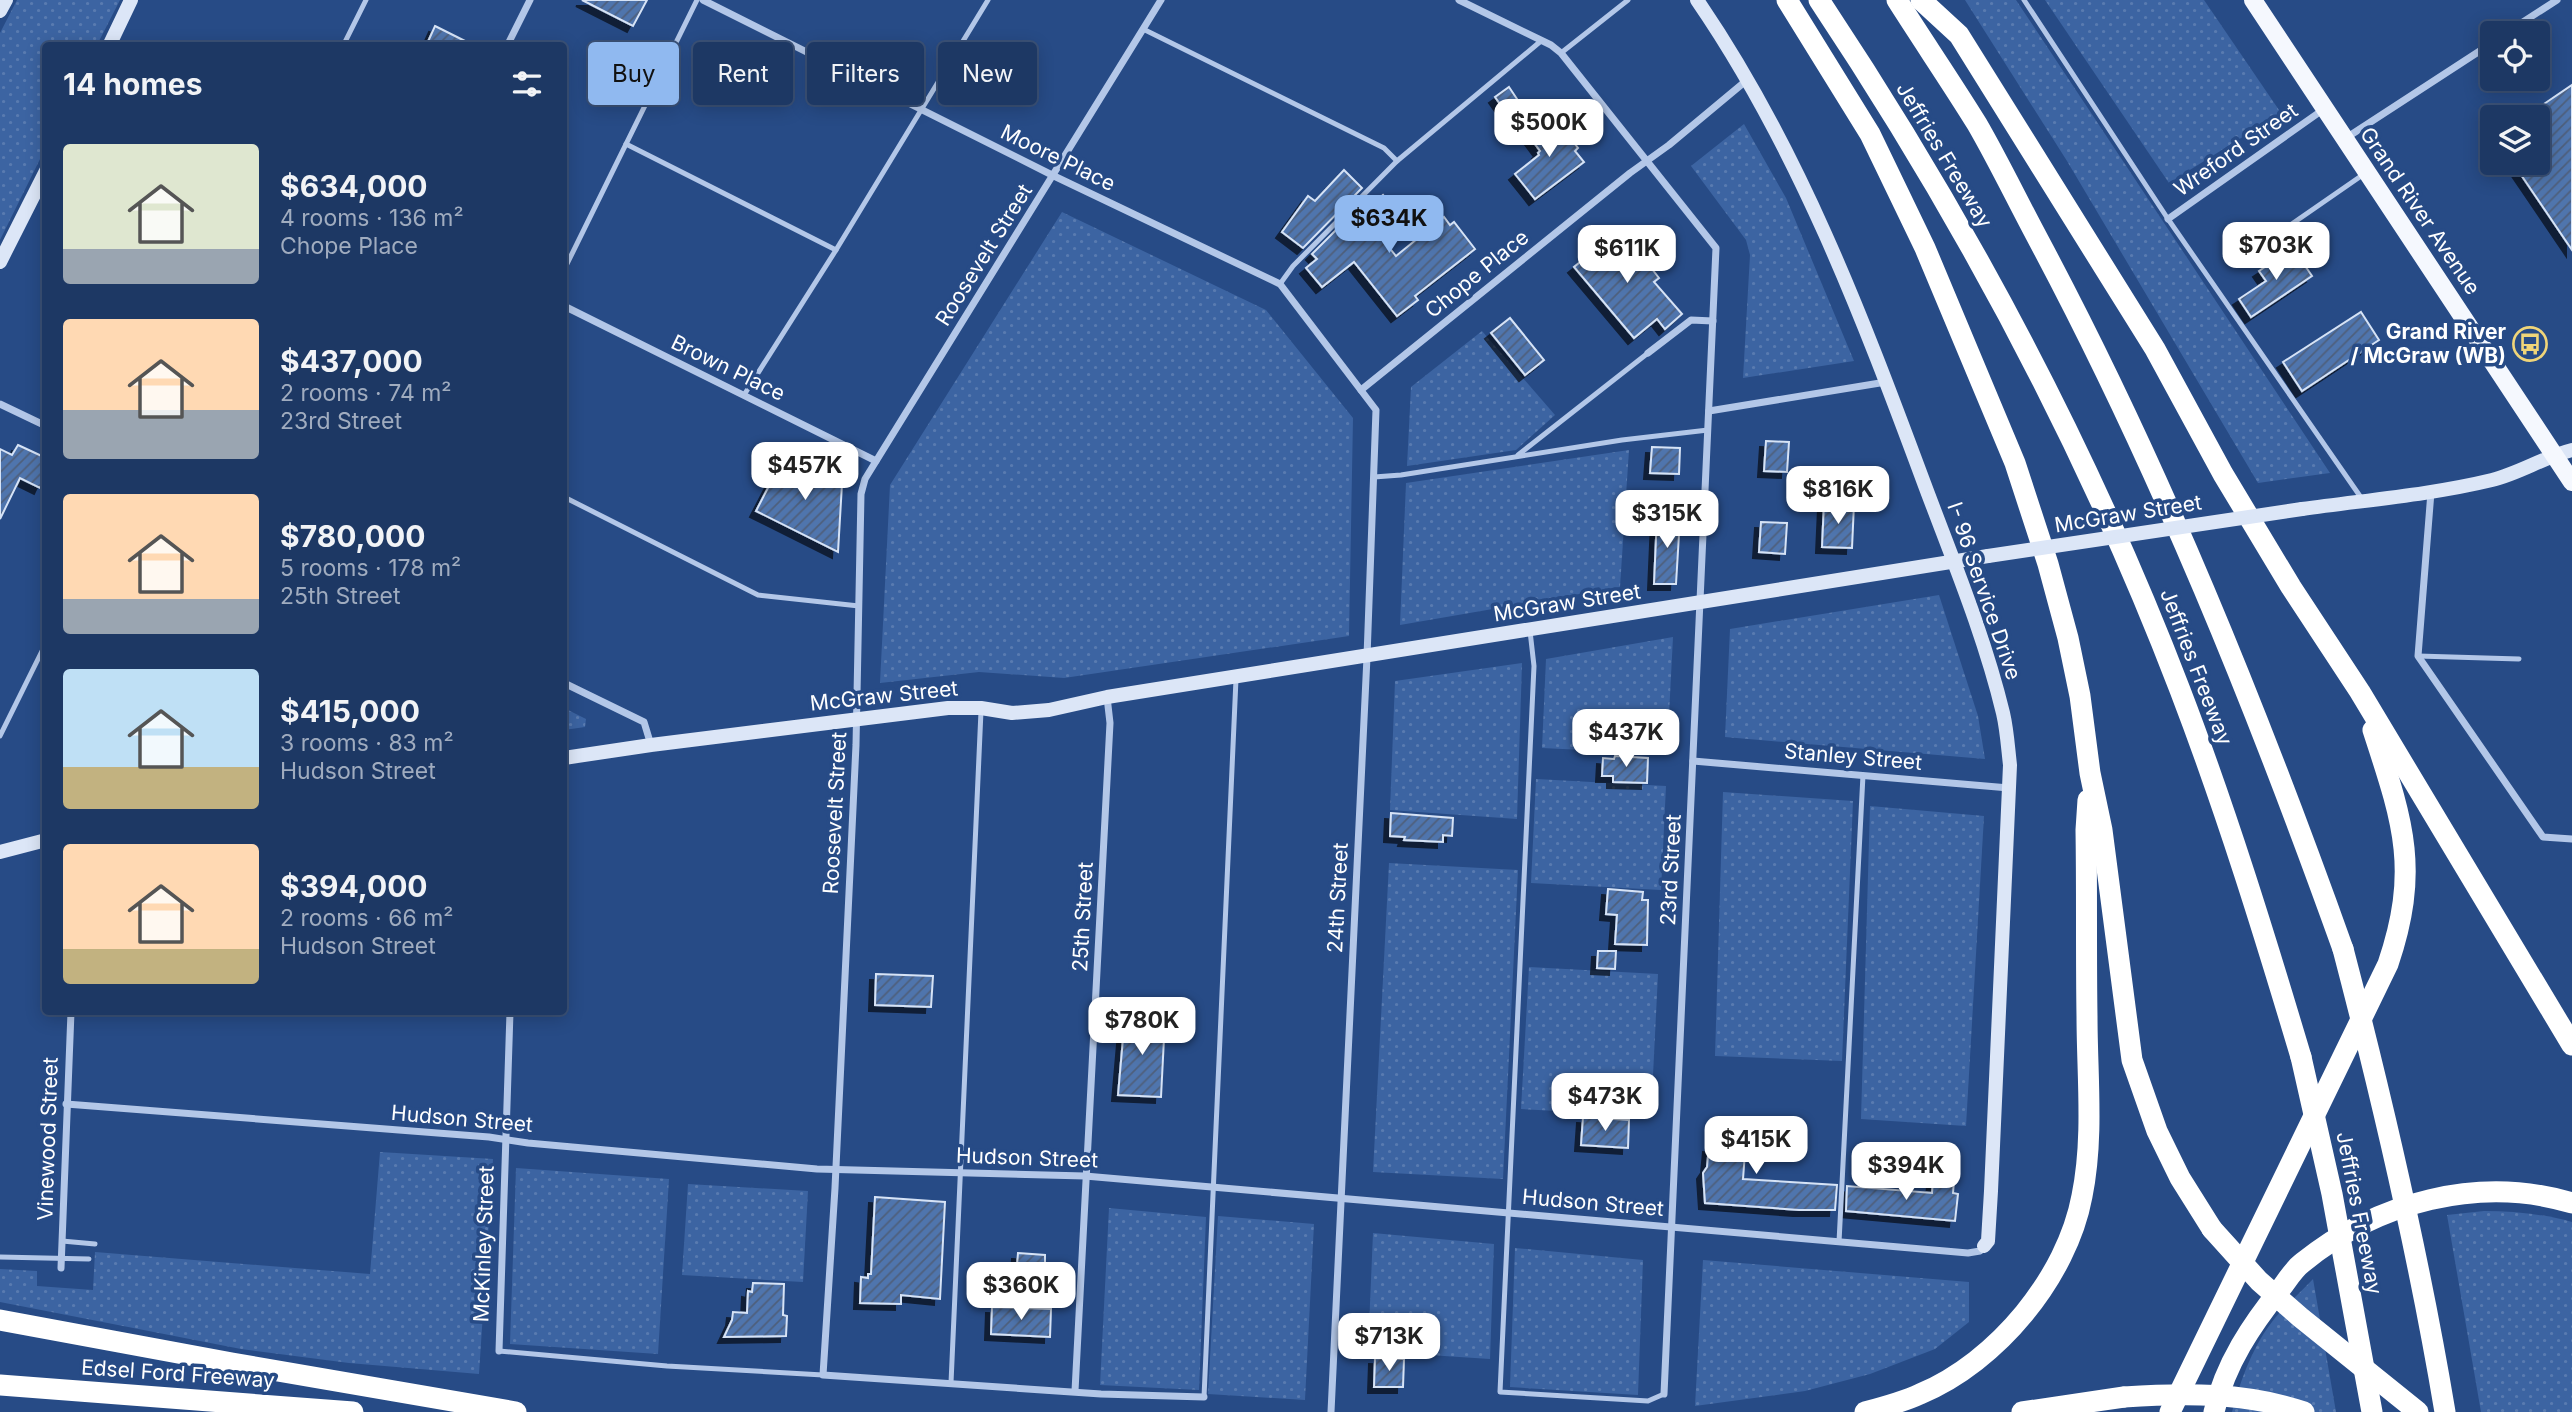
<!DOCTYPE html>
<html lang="en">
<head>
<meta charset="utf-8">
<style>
  body { margin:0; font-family:Inter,sans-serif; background:#2a436d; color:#f1f3f6; height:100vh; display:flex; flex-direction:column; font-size:26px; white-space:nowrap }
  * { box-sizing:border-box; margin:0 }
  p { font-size:23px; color:#a0acbf }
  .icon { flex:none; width:38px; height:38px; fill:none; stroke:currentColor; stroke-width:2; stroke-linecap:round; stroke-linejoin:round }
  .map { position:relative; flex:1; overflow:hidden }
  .sheet { position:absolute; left:42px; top:42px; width:525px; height:973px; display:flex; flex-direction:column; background:#1d3864; border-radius:7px; box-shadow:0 4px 18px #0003,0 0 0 2px #3b5278 }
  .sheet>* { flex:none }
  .banner { position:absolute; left:588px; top:42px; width:665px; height:63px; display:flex; gap:14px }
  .buttons { position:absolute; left:2480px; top:21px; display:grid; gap:14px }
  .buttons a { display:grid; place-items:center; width:70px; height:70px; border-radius:7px; background:#1d3864; box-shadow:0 4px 18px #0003,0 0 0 2px #3b5278; font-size:35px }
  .price { position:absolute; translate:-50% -60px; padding:0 16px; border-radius:14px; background:#fff; color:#222; font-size:23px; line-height:46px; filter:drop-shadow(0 2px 4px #0008) }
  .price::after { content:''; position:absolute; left:50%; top:42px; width:21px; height:16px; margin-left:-10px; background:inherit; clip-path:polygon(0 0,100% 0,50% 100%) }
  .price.on { background:#90b9f0; color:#111 }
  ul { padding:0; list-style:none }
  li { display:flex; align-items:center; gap:21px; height:175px; padding:0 21px }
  li span { display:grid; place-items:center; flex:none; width:196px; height:140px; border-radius:7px; color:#555 }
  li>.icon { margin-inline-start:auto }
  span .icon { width:84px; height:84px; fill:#fffc; stroke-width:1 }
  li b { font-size:30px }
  h2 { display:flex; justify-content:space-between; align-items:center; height:84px; padding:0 21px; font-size:30px }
  .tag { padding:0 24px; border-radius:7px; background:#1d3864; box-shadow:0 4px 18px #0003,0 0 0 2px #3b5278; font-size:24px; line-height:63px }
  .tag.on { background:#90b9f0; color:#111 }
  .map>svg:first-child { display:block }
  .grass { fill:url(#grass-dots) }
  .building { fill:url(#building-hatch); stroke:#d6e3f6; stroke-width:2; filter:url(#shadow) }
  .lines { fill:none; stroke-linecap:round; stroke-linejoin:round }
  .lane { stroke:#b3c7e8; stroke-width:5 }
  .street { stroke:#b3c7e8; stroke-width:7 }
  .secondary { stroke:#dce6f7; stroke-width:14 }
  .primary { stroke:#f5f8fe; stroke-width:18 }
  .highway { stroke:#fff; stroke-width:21 }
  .secondary-bridge { stroke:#dce6f7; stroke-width:14 }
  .highway-bridge { stroke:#fff; stroke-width:21 }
  .labels { text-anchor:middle; stroke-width:7; stroke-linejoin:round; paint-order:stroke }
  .street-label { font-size:21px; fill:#fff; stroke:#274b86 }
  .poi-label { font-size:21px; font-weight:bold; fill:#fff; stroke:#274b86; text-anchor:end }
</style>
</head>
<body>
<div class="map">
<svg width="2572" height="1412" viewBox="0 0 2572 1412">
  <defs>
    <pattern id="grass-dots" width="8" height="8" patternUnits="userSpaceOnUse" patternTransform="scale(1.75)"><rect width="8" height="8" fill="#3c64a2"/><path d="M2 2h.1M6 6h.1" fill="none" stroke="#597bb0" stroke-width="1.8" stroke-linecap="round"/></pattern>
    <pattern id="building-hatch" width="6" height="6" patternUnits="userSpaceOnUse" patternTransform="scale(1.75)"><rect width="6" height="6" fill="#5074ad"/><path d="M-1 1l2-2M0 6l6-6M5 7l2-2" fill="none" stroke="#4e607c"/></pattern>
    <filter id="shadow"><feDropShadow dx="-6" dy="6" stdDeviation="0" flood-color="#0009"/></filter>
  </defs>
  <rect width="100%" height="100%" fill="#274b86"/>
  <g class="grass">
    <path d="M17,0H120L97,45L46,46L45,149L0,240V33Z"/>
    <path d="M1965,0H2016L2330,473L2258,483L2067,161Z"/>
    <path d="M2045,0H2204L2281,113L2169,183Z"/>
    <path d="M1744,124L1786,198L1854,361L1743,378L1750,255L1746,240L1691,166Z"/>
    <path d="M1062,212L1266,310L1353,418L1349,636L1064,678L979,672L880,683L890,485Z"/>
    <path d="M1482,331L1555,415L1516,450L1407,466L1411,387Z"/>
    <path d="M1629,450L1620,587L1400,625L1406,483Z"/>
    <path d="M1939,595L1978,716L1985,759L1725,737L1730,629Z"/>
    <path d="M1673,637L1667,754L1542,748L1546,659Z"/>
    <path d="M1522,663L1517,819L1390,810L1395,681Z"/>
    <path d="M564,708L586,719L585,727L564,730Z"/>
    <path d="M1536,779L1666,786L1661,890L1531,883Z"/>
    <path d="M1723,792L1853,801L1842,1061L1715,1056Z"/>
    <path d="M1870,806L1984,816L1966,1126L1861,1119Z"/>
    <path d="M1389,863L1518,870L1503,1179L1373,1172Z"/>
    <path d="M1529,967L1658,974L1651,1116L1521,1109Z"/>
    <path d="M380,1152L493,1159L479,1374L349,1363L241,1349L0,1302V1269L37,1271V1286L93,1290L95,1252L370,1274Z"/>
    <path d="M516,1168L669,1179L658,1354L510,1344Z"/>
    <path d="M688,1184L808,1191L803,1282L682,1275Z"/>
    <path d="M1109,1208L1206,1217L1199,1390L1100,1385Z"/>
    <path d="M2484,1211C2514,1211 2543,1214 2572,1222V1412H2481L2447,1215Z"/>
    <path d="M1218,1216L1314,1224L1305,1400L1208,1394Z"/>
    <path d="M1373,1233L1494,1244L1490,1359L1368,1351Z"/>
    <path d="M1515,1248L1643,1260L1638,1395L1510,1387Z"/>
    <path d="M1703,1260L1969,1282V1322L1935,1349L1870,1374L1805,1391L1695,1406Z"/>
    <path d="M2313,1279L2336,1412H2232C2241,1379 2253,1345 2275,1318C2287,1304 2301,1292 2313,1279Z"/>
  </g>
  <g class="building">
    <path d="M582,0H647L633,26Z"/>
    <path d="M435,26L475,46H426Z"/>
    <path d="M2572,85V250L2513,163H2538V108Z"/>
    <path d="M1509,87L1523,108L1510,118L1495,97Z"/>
    <path d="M1546,117L1559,134L1564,130L1578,148L1575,151L1584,162L1535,199L1515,174L1539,155L1538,153L1540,151L1526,132Z"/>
    <path d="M1344,170L1362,188L1303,248L1282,232L1308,196L1315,201Z"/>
    <path d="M1383,195L1398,213L1376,231L1396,256L1444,217L1450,225L1454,222L1475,249L1415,296L1418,300L1397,316L1354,262L1322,287L1306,268L1317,259L1312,254L1370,196L1376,201Z"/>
    <path d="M1621,229L1659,278L1654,282L1682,314L1665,329L1657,319L1634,338L1574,267Z"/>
    <path d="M2293,248L2312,276L2251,317L2239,299L2266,281L2259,271Z"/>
    <path d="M2361,312L2379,340L2302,391L2283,362Z"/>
    <path d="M1510,318L1544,360L1525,375L1491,333Z"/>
    <path d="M1766,441L1789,442L1787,472L1764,471Z"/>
    <path d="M18,445L46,458V475L40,488L20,478L0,519V449L12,455Z"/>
    <path d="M1652,447L1680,448L1679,474L1650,473Z"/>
    <path d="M785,455L842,484L838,552L756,511Z"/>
    <path d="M1824,503L1854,504L1852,548L1822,547Z"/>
    <path d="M1657,516L1680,518L1676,584H1654Z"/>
    <path d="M1761,522L1787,523L1785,554L1759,552Z"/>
    <path d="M1615,756L1648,758L1647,783L1613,782V776H1602L1603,758L1614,759Z"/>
    <path d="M1391,813L1453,818L1452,836L1443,835V842L1404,840L1405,837L1390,836Z"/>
    <path d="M1608,889L1643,892L1642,900H1648L1647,945L1615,944L1617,915L1606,914Z"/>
    <path d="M1598,951H1616L1615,969L1597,968Z"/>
    <path d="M876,974L933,976L931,1007L875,1005Z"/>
    <path d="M1125,1016L1165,1019L1161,1097L1118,1095Z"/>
    <path d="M1583,1117L1629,1120L1628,1148L1581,1145Z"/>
    <path d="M1722,1118L1762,1119L1761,1141L1746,1140L1743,1179L1837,1185L1835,1210H1799L1705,1203L1703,1173L1707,1167L1709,1146L1721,1147Z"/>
    <path d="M1933,1180L1954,1181L1953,1193L1958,1194L1955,1221L1846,1211L1847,1186L1932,1193Z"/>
    <path d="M875,1197L945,1202L940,1299L901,1295V1304L860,1303L861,1277L868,1278V1274H871Z"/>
    <path d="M1018,1253L1045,1255V1278L1016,1277Z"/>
    <path d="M753,1283L784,1284L783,1315L787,1316L786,1336L724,1337L732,1320L733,1312L747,1313L748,1291L752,1292Z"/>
    <path d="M992,1307L1051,1309L1050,1337L991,1334Z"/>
    <path d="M1375,1358L1404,1359L1403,1387H1374Z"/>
  </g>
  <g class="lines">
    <g class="lane">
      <path d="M2024,0L2168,219L2362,499"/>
      <path d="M1143,29L1384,148L1397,161"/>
      <path d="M343,46L366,0"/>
      <path d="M1561,53L1628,0"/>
      <path d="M626,144L836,250"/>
      <path d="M2250,253L2364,174"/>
      <path d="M564,270L697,0"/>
      <path d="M1280,284L1293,266L1397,161L1541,41"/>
      <path d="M744,395L836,250L988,0"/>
      <path d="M1518,455L1648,353"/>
      <path d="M1374,477L1401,475L1622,440L1708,430"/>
      <path d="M564,497L758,595L859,606"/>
      <path d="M1530,631L1534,666L1500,1392L1648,1401L1664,1394"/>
      <path d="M2418,656L2519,659"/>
      <path d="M0,736L46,643"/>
      <path d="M62,1241L95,1244"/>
      <path d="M1839,1242L1863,775"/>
      <path d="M0,1257L89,1259"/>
      <path d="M499,1351L667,1366L823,1375"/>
      <path d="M951,1383L981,711"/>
      <path d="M1204,1397L1236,679"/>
    </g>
    <g class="street">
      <path d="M703,0L1054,176L1280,284L1376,410L1367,657L1331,1412"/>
      <path d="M1161,0L865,479L861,494L856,745L835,1188L823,1375L1101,1394L1204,1397"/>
      <path d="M1459,0L1551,45L1561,53L1716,248L1664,1394"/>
      <path d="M2506,33L2557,0"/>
      <path d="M507,46L530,0"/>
      <path d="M2346,138L2492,43"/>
      <path d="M2168,219L2324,109"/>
      <path d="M564,306L876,461"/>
      <path d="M1648,353L1691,320L1713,321"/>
      <path d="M1361,390L1630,173L1669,145L1747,80"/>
      <path d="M0,404L46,426"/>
      <path d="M1709,411L1886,382"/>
      <path d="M2431,492L2418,656L2543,837L2572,839"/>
      <path d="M564,683L644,722L651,745"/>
      <path d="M1693,761L2009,788"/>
      <path d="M66,1104L489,1137L528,1143L817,1169L1085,1176L1968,1253L1980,1251L1984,1246"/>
      <path d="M61,1268L71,1012"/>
      <path d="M499,1351L510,1012"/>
      <path d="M1075,1391L1110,723L1107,697"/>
    </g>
    <g class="secondary">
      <path d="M1697,0C1798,147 1862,316 1924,483C1952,558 1984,634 2003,713C2007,730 2008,748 2010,765L1991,1191L1988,1241L1984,1246"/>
      <path d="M0,11L6,0"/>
      <path d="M109,46L131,0"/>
      <path d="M0,262L46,171"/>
      <path d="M2302,509C2365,500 2430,495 2492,480C2520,473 2544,457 2572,450"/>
      <path d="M564,758L651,745L948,708H981L1012,713L1049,710L1107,697L1988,556"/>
      <path d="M0,852L46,840"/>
    </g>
    <path class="primary" d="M2253,0L2572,482"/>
    <g class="highway">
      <path d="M1787,0L1870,134L1925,248L2015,463L2048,564L2068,638L2080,696L2090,773L2102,830L2132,1060L2157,1131L2180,1178L2212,1229"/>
      <path d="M1819,0C1963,216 2087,447 2180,690C2226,810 2264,933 2301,1057"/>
      <path d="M1897,0C1923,41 1951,82 1977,124C1999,162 2018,202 2039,241C2160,468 2256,706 2343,949"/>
      <path d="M1921,0L1959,35L2155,349L2223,474L2291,587L2360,692L2572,1045"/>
      <path d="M0,1320L232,1363L516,1412"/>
      <path d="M0,1385L353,1412"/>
      <path d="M1865,1412C1884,1407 1903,1402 1920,1394C1997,1362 2067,1277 2082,1196C2094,1137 2087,1075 2087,1016C2086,954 2087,892 2086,830L2088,800"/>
      <path d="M2022,1412L2124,1397"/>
      <path d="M2170,1412L2388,964C2420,869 2403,822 2373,730"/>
      <path d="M2214,1412C2225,1364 2252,1324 2282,1287C2288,1279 2294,1269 2302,1263C2377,1202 2479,1175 2572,1203"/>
    </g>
    <path class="secondary-bridge" d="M1988,556L2302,509"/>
    <g class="highway-bridge">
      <path d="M2343,949C2383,1102 2419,1256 2445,1412"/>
      <path d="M2301,1057L2332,1194L2372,1412"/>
      <path d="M2212,1229L2259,1281L2300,1317L2418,1412"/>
      <path d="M2124,1397C2184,1393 2246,1392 2304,1412"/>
    </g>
  </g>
  <defs>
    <g id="bus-ring" transform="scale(1.75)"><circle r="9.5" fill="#274b86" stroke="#f0d579" stroke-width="1.5"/><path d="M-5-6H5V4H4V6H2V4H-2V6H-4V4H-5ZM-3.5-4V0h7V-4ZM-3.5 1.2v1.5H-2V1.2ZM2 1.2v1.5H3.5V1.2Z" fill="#f0d579"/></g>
  </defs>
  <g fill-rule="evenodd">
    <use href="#bus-ring" x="2530" y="344"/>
  </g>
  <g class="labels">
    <g class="street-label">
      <text transform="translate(2236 150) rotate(-35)" y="7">Wreford Street</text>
      <text transform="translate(1944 155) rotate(59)" y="7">Jeffries Freeway</text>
      <text transform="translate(1058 158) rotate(26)" y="7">Moore Place</text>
      <text transform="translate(2420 211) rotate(56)" y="7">Grand River Avenue</text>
      <text transform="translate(984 255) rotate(-58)" y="7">Roosevelt Street</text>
      <text transform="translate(1477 274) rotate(-39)" y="7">Chope Place</text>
      <text transform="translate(728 368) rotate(26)" y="7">Brown Place</text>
      <text transform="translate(2128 514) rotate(-9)" y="7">McGraw Street</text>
      <text transform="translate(1984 591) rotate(71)" y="7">I- 96 Service Drive</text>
      <text transform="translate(1567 603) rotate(-9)" y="7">McGraw Street</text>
      <text transform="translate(2196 667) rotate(69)" y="7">Jeffries Freeway</text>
      <text transform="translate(884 696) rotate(-6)" y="7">McGraw Street</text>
      <text transform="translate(1853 757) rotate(5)" y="7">Stanley Street</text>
      <text transform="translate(835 813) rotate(-87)" y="7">Roosevelt Street</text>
      <text transform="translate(1671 870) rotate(-87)" y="7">23rd Street</text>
      <text transform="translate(1338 898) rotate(-87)" y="7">24th Street</text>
      <text transform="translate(1083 917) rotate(-87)" y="7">25th Street</text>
      <text transform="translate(462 1119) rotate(5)" y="7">Hudson Street</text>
      <text transform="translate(48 1139) rotate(-88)" y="7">Vinewood Street</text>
      <text transform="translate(1027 1158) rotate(2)" y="7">Hudson Street</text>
      <text transform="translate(1593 1203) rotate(5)" y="7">Hudson Street</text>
      <text transform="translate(2359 1213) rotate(79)" y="7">Jeffries Freeway</text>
      <text transform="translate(484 1244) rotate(-88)" y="7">McKinley Street</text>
      <text transform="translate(178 1374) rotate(4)" y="7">Edsel Ford Freeway</text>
    </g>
    <g class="poi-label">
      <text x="2506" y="339">Grand River<tspan x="2506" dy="24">/ McGraw (WB)</tspan></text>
    </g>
  </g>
</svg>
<div class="buttons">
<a><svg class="icon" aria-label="locate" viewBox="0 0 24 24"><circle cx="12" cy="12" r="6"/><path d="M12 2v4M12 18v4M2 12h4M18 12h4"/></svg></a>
<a><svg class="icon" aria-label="layers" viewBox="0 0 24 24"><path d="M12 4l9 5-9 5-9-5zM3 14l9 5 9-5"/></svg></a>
</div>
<b class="price" style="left:1549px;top:159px">$500K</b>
<b class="price on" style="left:1389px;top:255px">$634K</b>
<b class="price" style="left:2276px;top:282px">$703K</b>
<b class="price" style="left:1627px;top:285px">$611K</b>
<b class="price" style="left:805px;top:502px">$457K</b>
<b class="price" style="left:1838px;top:526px">$816K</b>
<b class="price" style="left:1667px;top:550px">$315K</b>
<b class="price" style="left:1626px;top:769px">$437K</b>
<b class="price" style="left:1142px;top:1057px">$780K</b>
<b class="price" style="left:1605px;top:1133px">$473K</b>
<b class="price" style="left:1756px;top:1176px">$415K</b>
<b class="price" style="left:1906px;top:1202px">$394K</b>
<b class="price" style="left:1021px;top:1322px">$360K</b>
<b class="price" style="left:1389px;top:1373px">$713K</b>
<div class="banner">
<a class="tag on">Buy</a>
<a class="tag">Rent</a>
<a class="tag">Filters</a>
<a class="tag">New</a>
</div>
<section class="sheet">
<h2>14 homes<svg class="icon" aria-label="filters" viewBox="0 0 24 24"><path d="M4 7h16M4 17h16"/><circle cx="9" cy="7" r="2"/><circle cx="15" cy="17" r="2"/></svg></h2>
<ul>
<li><span style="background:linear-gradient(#dfe7d0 75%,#9aa5b1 0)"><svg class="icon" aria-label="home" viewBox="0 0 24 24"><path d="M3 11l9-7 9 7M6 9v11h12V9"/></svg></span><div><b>$634,000</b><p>4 rooms · 136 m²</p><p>Chope Place</p></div></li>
<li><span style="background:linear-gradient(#ffd9b3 65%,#9aa5b1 0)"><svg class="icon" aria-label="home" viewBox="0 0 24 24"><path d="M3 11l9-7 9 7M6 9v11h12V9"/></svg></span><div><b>$437,000</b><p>2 rooms · 74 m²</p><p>23rd Street</p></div></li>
<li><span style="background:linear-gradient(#ffd9b3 75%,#9aa5b1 0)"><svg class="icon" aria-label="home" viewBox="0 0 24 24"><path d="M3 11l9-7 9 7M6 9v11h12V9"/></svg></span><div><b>$780,000</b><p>5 rooms · 178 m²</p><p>25th Street</p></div></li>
<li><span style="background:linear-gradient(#bfe0f5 70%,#c2b280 0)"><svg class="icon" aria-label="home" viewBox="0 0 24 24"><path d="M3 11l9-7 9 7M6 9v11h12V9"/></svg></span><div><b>$415,000</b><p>3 rooms · 83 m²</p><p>Hudson Street</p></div></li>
<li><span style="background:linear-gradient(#ffd9b3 75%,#c2b280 0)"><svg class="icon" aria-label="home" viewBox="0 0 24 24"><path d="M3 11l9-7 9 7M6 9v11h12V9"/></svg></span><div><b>$394,000</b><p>2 rooms · 66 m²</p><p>Hudson Street</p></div></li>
</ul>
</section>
</div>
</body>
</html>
